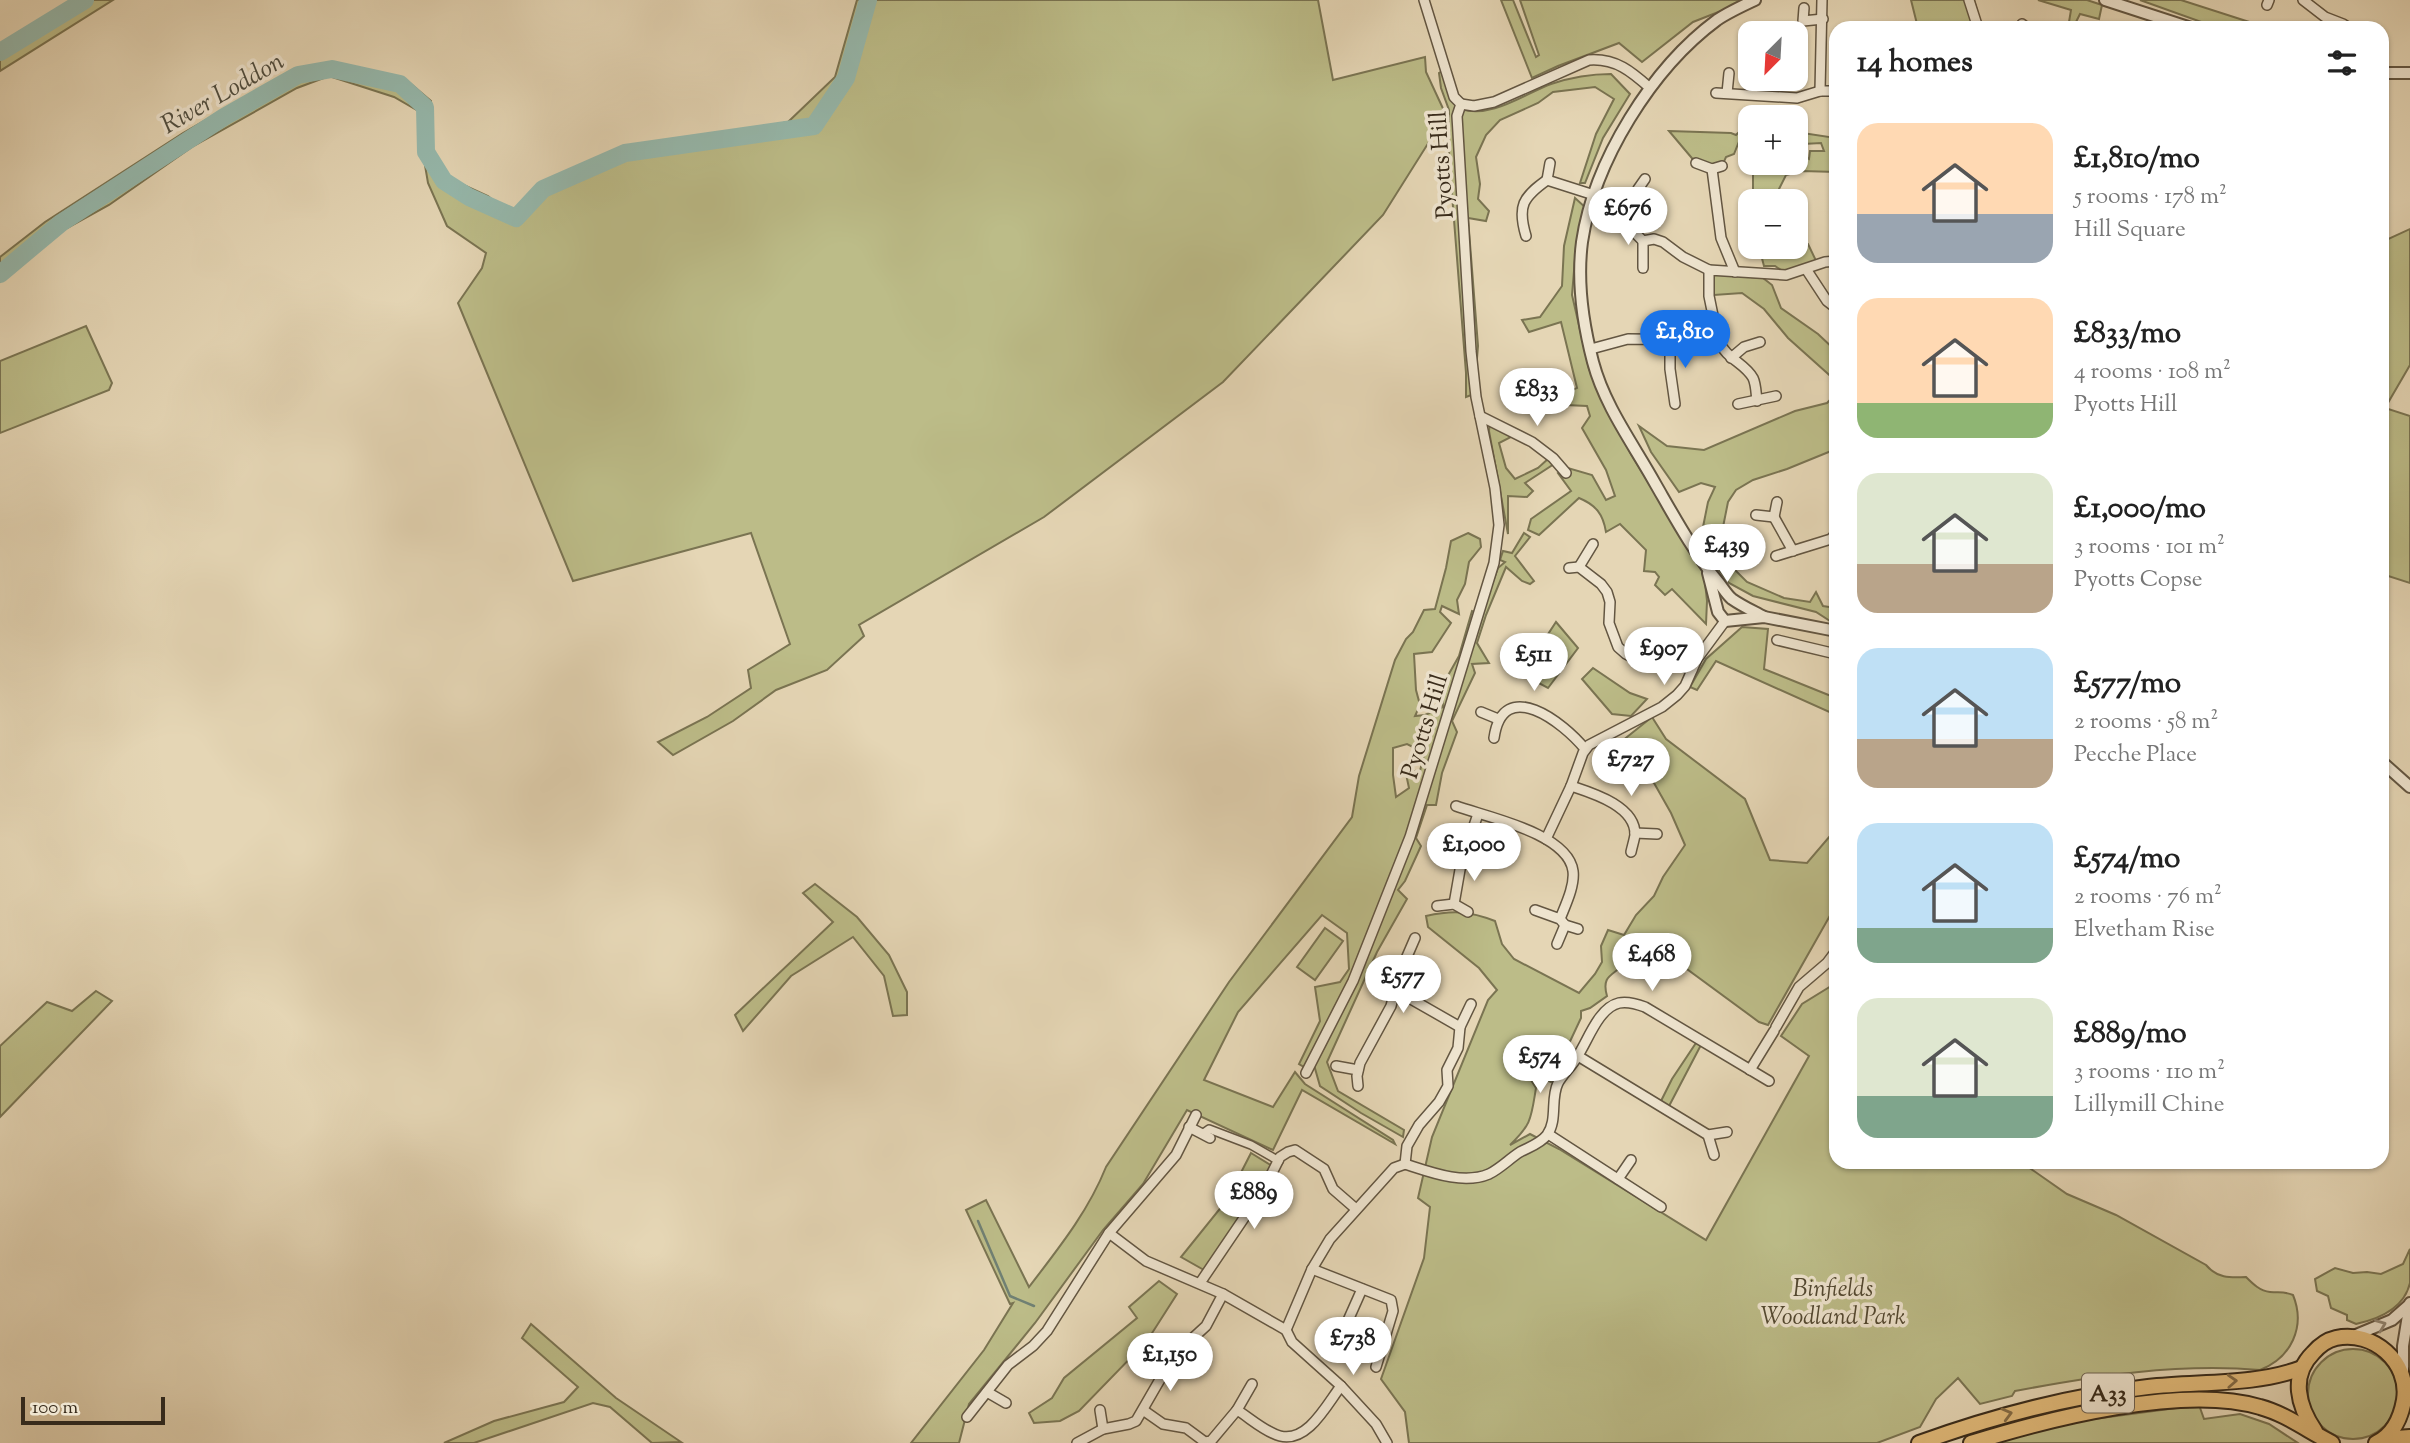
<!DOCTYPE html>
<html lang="en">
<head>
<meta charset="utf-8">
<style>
  body { margin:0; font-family:"Sorts Mill Goudy",serif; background:#f2f2f2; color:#222; height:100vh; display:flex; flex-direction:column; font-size:26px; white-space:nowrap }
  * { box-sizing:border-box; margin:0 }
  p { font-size:23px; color:#767676 }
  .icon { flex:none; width:38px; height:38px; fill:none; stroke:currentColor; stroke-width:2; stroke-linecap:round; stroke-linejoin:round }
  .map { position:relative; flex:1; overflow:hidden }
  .panel { position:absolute; left:1829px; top:21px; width:560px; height:1148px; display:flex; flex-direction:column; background:#fff; border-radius:21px; box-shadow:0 2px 5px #0004 }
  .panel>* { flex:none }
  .needle { width:46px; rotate:204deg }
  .tools { position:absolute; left:1738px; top:21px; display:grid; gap:14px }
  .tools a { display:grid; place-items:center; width:70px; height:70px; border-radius:14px; background:#fff; box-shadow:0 2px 5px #0004; font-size:35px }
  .scale { position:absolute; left:21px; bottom:18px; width:144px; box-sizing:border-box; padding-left:7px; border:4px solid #382b1b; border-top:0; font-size:19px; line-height:24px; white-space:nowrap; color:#382b1b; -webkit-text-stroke:5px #eee4cf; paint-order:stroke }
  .price { position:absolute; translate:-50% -60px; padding:0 16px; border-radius:24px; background:#fff; color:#222; font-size:23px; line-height:46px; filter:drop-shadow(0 2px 4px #0008) }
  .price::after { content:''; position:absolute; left:50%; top:42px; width:21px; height:16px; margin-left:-10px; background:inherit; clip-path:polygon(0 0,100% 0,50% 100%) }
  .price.selected { background:#1a73e8; color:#fff }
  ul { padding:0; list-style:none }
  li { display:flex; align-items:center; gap:21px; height:175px; padding:0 28px }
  li span { display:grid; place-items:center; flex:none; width:196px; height:140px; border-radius:21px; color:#555 }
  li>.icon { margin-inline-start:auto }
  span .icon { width:84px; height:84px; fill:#fffc; stroke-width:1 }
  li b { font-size:30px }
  h2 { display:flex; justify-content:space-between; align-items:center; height:84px; padding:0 28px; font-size:30px }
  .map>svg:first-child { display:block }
  .green { fill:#bcbc88; stroke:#7a7452; stroke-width:2; fill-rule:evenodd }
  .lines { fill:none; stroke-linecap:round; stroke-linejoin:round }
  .stream { stroke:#708073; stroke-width:2.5 }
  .river { stroke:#96b9ad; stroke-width:18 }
  .pedestrian-casing { stroke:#635642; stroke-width:10 }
  .minor-casing { stroke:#635642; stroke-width:12 }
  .tertiary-casing { stroke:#635642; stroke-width:14 }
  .trunk-casing { stroke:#382b1b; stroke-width:18 }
  .pedestrian { stroke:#eee4cf; stroke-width:7 }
  .minor { stroke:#eee4cf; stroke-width:9 }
  .tertiary { stroke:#eee4cf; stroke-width:10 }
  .trunk { stroke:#e2bb7a; stroke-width:14 }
  .oneway { stroke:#938875 }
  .oneway2 { stroke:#846c46 }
  .labels { text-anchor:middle; stroke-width:7; stroke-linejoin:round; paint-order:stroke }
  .shield { fill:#eee4cf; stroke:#6f6251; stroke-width:2 }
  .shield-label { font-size:23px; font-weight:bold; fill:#382b1b }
  .street-label { font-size:24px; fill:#382b1b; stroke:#eee4cf }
  .park-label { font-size:24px; font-style:italic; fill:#524831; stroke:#eee4cf }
  .water-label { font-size:26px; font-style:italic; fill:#504e40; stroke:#eee4cf }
</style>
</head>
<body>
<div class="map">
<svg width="2410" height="1443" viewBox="0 0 2410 1443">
  <rect width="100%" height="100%" fill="#e5d6b5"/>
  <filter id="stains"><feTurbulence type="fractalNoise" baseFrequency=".00286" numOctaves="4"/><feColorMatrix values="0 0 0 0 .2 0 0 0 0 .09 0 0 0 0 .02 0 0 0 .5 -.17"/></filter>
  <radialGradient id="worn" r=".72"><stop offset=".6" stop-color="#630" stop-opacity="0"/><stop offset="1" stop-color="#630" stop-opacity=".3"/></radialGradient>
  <g class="green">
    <path d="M72,0H113L0,71V48Z"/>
    <path d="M857,0H1318L1333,80L1425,57L1426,72L1446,115L1383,215L1223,382L1044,517L859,625L864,636L827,670L776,690L733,721L673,755L658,742L707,717L751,688L748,670L790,644L751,533L573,581L458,303L482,268L486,253L447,226L428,183L421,142L420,112L394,97L329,76L297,88L192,147L109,205L58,233L0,282V257L45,222L183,133L293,70L333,64L405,79L431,101V144L444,176L488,196L511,215L571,171L687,141L788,122L835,77Z"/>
    <path d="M1501,0H1513L1536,57L1539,55L1520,0H1749L1693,22L1642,62L1619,43L1558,66L1532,78Z"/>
    <path d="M1911,0H1974L1982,28H1918Z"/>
    <path d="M2038,0H2087L2102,5L2099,19L2080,14L2073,28H2068L2071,10Z"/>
    <path d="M2140,0H2181L2268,28H2218Z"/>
    <path d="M1444,70L1461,109C1491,119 1524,94 1551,84C1569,78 1591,74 1611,74L1630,94L1603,138L1585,183H1580L1596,134L1614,99L1595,87L1553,92L1538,103L1500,120L1486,135L1476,157L1480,184L1478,199L1489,211L1486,221L1468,218L1478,346L1474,394L1466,397V373L1449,156V110L1441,88L1439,73Z"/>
    <path d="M1669,131L1731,133L1736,135L1740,131L1750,132V147L1740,139L1734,154L1726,157L1722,166L1696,163Z"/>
    <path d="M1796,132L1836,138V149L1833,151L1836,154V172L1802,171L1786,175L1773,201H1753V163H1796V152L1809,159L1810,151H1824L1821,143L1803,144L1796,139Z"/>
    <path d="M1575,198L1586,208L1576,247L1572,295L1589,369L1603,402L1631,454L1704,574L1707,601L1706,624L1672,589L1665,595L1655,585L1659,577L1655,572L1644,571L1646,550L1620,524L1606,532C1603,514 1596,505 1579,498L1539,535L1528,530L1531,519L1571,491L1558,473L1568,468L1592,475L1606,500L1615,496L1606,470L1582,428L1590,416L1587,406L1566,405L1565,393L1577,388L1561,322L1529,332L1522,320L1540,317L1562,286L1564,246Z"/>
    <path d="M2410,229V365L2385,408L2410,416V583L2382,574V247L2386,240Z"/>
    <path d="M1796,238L1808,244L1819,267L1784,272L1775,266H1764L1759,247H1796Z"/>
    <path d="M1712,274L1763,278L1772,285L1781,308L1818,334L1836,351V381L1788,338L1764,309L1742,293L1714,295L1708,284Z"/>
    <path d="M86,326L112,383L109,390L0,433V361Z"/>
    <path d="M1836,394V449L1787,469L1753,480L1736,490L1728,502L1722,532L1730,565L1747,582L1784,598L1810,602L1816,592L1823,606L1836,608V620L1830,621L1816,612L1753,596L1729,583L1710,558L1702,532L1708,502L1715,487L1701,483L1679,492L1651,452L1639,426L1667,446L1704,450L1795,411L1827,403Z"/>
    <path d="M1490,422L1503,427L1511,437L1499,443L1506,468L1515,479L1538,468L1549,458L1554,464L1525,483L1533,491L1527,497L1508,496V534L1489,431Z"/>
    <path d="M1468,533L1480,539L1481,547L1469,562L1465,584L1457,600L1459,614L1442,606L1440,612L1451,623L1432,652L1414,654L1416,690L1420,705L1415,716L1425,715L1443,707L1442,686L1459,656L1472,611L1481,614L1498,568L1505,562L1500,560L1503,551L1512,553L1524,533L1530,537L1515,556L1534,581L1530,584L1522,581L1506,567L1486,615L1477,643L1489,663L1472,664L1475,673L1452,721L1457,732L1442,773L1436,805H1427L1416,838L1421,846L1405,881L1398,890L1407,899L1377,952L1327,1062L1338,1091L1404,1130L1403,1137L1361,1113L1320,1086L1314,1065L1304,1067L1299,1064L1320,1021L1315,987L1340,982L1349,969L1347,933L1322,915L1238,1012L1204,1080L1273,1107L1295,1072L1305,1084L1393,1140L1395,1144L1302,1090L1273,1150L1187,1110L1143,1184L1103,1230L1035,1323L969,1404L959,1443H911L984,1350L1013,1303L1010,1304L966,1210L986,1200L1029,1287C1058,1249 1088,1212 1106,1167L1229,982L1352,817L1359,776L1395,660L1406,639L1413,632L1424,610L1435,609L1446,568L1451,541ZM1429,734L1418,779L1415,771L1406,774L1409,788L1396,797L1393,775V748L1407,744L1415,748Z"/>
    <path d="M1556,622L1578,648L1548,688L1522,674Z"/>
    <path d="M1742,627L1768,629L1764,669L1836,698V715L1716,661L1697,690L1690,687L1706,659Z"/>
    <path d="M1593,668L1630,693L1647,699L1631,716L1612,714L1582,679Z"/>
    <path d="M1652,717L1666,739L1745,799L1770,860L1807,863L1836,829V905L1768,1025L1759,1022L1650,942L1639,940C1633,947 1630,957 1624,964C1613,976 1601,975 1607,996L1590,1008L1581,1011V1018L1551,1082L1526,1072L1536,1088C1531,1118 1532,1124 1510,1145L1530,1134L1559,1149L1706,1240L1809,1056L1781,1036L1802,1004L1836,983V1162H2021L2067,1194L2116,1215L2206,1265C2217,1278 2229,1278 2246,1277C2253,1284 2260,1291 2270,1292C2279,1293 2284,1291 2293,1295C2306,1327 2291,1358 2260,1370C2177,1363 2095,1376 2015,1391L2012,1396L1980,1404L1958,1378L1936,1399L1920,1427L1877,1443H1409L1405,1412L1381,1379L1424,1258L1430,1207L1418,1198L1432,1137L1488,1000L1497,990L1479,968L1428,927L1426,916C1453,910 1469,911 1495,921L1502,944L1514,959L1579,993L1595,974L1602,962L1601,946L1608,930L1624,935L1636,915L1654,896L1663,877L1685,845L1671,813L1641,760L1622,741Z"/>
    <path d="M815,884L857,917L889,955L907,992V1015L893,1016L884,976L853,937L791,976L743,1031L735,1015L833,922L803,893Z"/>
    <path d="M1325,928L1343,941L1315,980L1297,967Z"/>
    <path d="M96,991L112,1001L0,1117V1046L47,1002L72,1011Z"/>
    <path d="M1698,1040L1702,1043L1668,1108L1660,1103L1672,1079Z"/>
    <path d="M1251,1153L1272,1166L1240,1225L1204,1270L1181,1257L1227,1200Z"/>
    <path d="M2410,1249C2410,1260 2410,1273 2410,1283C2404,1309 2379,1319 2356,1324L2347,1320V1315L2331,1308L2328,1296L2317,1291L2315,1279L2335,1268L2353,1273L2367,1272L2381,1274L2403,1264Z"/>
    <path d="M1159,1281L1177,1294L1147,1341L1079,1411L1060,1421L1034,1423L1029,1413L1052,1398L1064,1378L1137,1318L1129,1307Z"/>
    <path d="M531,1324L616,1398L681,1442L652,1443L610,1407L593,1403L474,1443H444L494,1421L564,1402L578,1387L522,1338Z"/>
    <circle cx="2353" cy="1394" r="45"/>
    <path d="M2199,1405L2204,1419L2240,1414L2269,1424L2298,1443H1984L2086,1420Z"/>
  </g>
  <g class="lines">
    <path class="stream" d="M978,1221L1010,1296L1034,1306"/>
    <g class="river">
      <path d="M0,52L85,0"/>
      <path d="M0,274L61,223L224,117L298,75L332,69L400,84L425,107L426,152L444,181L469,197L516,218L543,189L625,153L814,126L846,78L868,0"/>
    </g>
    <g class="pedestrian-casing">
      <path id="pedestrian" d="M1202,1134L1209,1129L1251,1145L1279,1161"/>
    </g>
    <g class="minor-casing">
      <g id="minor">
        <path d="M1424,0L1454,97L1461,104"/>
        <path d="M1969,0L1978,28"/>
        <path d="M2303,0L2325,17L2343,24L2349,28"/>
        <path d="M2267,5L2269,0"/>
        <path d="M1804,8L1803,21L1823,19"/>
        <path d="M2022,24L2027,28"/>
        <path d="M1820,91L1822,0"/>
        <path d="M1716,93L1797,98L1820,91H1836"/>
        <path d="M1727,93L1729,73"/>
        <path d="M1461,104L1474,106L1494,102L1589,60C1616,58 1632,72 1650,88"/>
        <path d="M1696,163L1712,169L1722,166"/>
        <path d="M1712,169L1721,238L1735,272"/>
        <path d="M1645,179L1638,189L1629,213L1637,235L1643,241L1654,239L1663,242L1683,257L1709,270"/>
        <path d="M1547,180L1550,163"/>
        <path d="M1526,236C1517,206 1523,197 1547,180L1594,195"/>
        <path d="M1643,268V241"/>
        <path d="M1806,269L1827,301L1836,308"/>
        <path d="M1670,338V369L1675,404"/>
        <path d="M1718,340C1726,359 1745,363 1753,378C1756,384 1756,393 1757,401"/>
        <path d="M1591,349L1628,339L1718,340L1709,296V270L1786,275L1825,262L1836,261"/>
        <path d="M1731,358L1744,347L1760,342"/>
        <path d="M1738,404L1776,396"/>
        <path d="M1480,416L1532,442L1553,458L1566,473"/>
        <path d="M1835,469L1836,470"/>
        <path d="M1756,515L1774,517L1777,502"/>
        <path d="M1774,517L1793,551"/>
        <path d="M1776,556L1831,539L1836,533"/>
        <path d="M1579,567L1593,544"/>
        <path d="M1569,568L1579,567L1601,584L1607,592L1610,602L1609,623L1618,647L1626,654L1643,663L1668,661L1692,670"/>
        <path d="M1777,640L1836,654"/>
        <path d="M1481,712L1498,719"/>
        <path d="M1494,738C1503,675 1564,723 1585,749"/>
        <path d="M1571,786C1592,793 1636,806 1635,835C1634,841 1632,847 1631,852"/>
        <path d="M1456,806C1486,817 1568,833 1573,871C1575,886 1565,906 1560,919"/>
        <path d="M1635,833L1657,834"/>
        <path d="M1546,839L1571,786L1583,753L1589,745L1662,707L1677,695L1685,686L1697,659L1725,621"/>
        <path d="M1454,904L1461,864L1478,814"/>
        <path d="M1437,906L1454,904L1468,912"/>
        <path d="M1535,910L1560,919L1565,925L1578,929"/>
        <path d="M1557,944L1565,925"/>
        <path d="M1397,991L1460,1027"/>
        <path d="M1776,1027L1799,987L1827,963L1836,951"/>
        <path d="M1578,1056L1708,1135"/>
        <path d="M1336,1066L1358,1070"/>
        <path d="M1750,1070L1774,1031"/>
        <path d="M1306,1073L1353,981L1410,837L1494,563L1499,525L1495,488L1476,397L1471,351L1457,116L1461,104"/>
        <path d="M1358,1086L1357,1076L1360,1063L1391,1006L1399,975L1415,938"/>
        <path d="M1189,1127L1210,1138"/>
        <path d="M1548,1134L1661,1207"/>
        <path d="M1714,1155L1708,1135L1727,1132"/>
        <path d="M1405,1164C1430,1172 1463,1185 1489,1174C1501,1168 1509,1159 1520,1152C1529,1147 1540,1144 1547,1135C1558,1120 1550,1099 1558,1083C1563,1074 1572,1066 1577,1057C1588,1041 1598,1008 1619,1003C1628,1001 1637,1004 1645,1007L1769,1081"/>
        <path d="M1405,1164L1407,1146L1419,1125L1439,1102L1448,1086L1447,1070L1458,1048L1460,1027L1471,1004"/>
        <path d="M1618,1179L1631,1160"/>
        <path d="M1109,1233L1146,1261L1223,1294L1286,1330L1292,1342L1341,1386L1376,1424L1387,1443"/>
        <path d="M1312,1269L1391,1300L1393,1311L1376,1367"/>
        <path d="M1200,1283L1265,1187L1280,1157L1288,1152L1295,1150L1324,1169L1333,1189L1356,1209"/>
        <path d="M1346,1325L1362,1289"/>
        <path d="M1286,1330L1312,1269L1330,1239L1394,1168L1405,1164"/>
        <path d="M987,1392L1006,1403"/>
        <path d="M1100,1410L1103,1429"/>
        <path d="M1143,1410L1163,1424L1186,1428L1205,1442L1211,1441L1237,1410L1252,1384"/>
        <path d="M1237,1410C1250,1418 1265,1432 1280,1436C1308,1443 1327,1404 1341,1386"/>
        <path d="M967,1417L1008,1365L1033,1346L1047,1331L1109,1233L1176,1155L1196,1115"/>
        <path d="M1077,1443L1103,1429L1129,1424L1136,1421L1162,1376L1182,1348L1206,1326L1223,1294"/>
      </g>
    </g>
    <g class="tertiary-casing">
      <g id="tertiary">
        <path d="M1755,0C1742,6 1729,12 1717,20C1652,68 1594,161 1582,242C1577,281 1583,324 1593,362C1605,407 1634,445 1656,485C1675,518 1694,553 1719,583C1723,588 1727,595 1732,599C1742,606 1753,611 1764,617"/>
        <path d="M2105,0L2191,28"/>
        <path d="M2382,73H2410"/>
        <path d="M1708,573L1718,612L1725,621L1764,617L1836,631"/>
        <path d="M2382,762L2410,787"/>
        <path d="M2351,1337L2392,1320L2409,1305"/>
        <path d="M2403,1375V1346L2410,1303"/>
      </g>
    </g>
    <g class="trunk-casing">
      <g id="trunk">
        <path d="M2315,1431C2298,1406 2290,1376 2313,1353C2319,1346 2327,1340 2336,1338C2373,1330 2410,1362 2404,1400C2401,1417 2393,1435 2376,1443"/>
        <path d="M2384,1439L2410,1437"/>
        <path d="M1919,1443C1994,1416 2069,1396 2148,1387C2199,1381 2253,1386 2302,1368"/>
        <path d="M1971,1443C2048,1419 2183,1384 2260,1407C2286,1414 2308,1431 2332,1443"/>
      </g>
    </g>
    <use href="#pedestrian" class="pedestrian"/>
    <use href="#minor" class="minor"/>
    <use href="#tertiary" class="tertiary"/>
    <use href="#trunk" class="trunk"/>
  </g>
  <defs><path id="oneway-chevron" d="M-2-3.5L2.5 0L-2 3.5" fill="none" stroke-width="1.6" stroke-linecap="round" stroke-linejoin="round" transform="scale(1.75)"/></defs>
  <use class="oneway" href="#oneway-chevron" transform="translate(2381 1325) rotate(-21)"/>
  <g class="oneway2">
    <use href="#oneway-chevron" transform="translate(2232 1381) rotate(-3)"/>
    <use href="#oneway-chevron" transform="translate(2007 1414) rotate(-15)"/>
  </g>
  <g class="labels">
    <rect class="shield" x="2082" y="1373.5" width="52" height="39" rx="5"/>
    <g class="shield-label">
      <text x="2108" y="1401">A33</text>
    </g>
    <g class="street-label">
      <text transform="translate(1441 165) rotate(-94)" y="8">Pyotts Hill</text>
      <text transform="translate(1424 726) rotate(-73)" y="8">Pyotts Hill</text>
    </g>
    <g class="park-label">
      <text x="1833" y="1296">Binfields<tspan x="1833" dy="28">Woodland Park</tspan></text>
    </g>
    <g class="water-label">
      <text transform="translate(222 92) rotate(-30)" y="9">River Loddon</text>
    </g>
  </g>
  <rect width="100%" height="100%" filter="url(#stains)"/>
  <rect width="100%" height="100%" fill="url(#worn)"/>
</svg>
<div class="tools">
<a><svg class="needle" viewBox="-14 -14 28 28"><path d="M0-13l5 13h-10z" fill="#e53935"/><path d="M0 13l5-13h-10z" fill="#767676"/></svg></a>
<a>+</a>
<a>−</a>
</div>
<div class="scale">100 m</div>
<b class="price" style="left:1628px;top:247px">£676</b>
<b class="price selected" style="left:1685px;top:370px">£1,810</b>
<b class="price" style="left:1537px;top:428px">£833</b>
<b class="price" style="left:1727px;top:584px">£439</b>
<b class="price" style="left:1664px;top:687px">£907</b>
<b class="price" style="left:1534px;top:693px">£511</b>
<b class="price" style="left:1631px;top:798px">£727</b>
<b class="price" style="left:1474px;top:883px">£1,000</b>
<b class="price" style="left:1652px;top:993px">£468</b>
<b class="price" style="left:1403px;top:1015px">£577</b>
<b class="price" style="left:1540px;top:1095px">£574</b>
<b class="price" style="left:1254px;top:1231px">£889</b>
<b class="price" style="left:1353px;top:1377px">£738</b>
<b class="price" style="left:1170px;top:1393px">£1,150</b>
<section class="panel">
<h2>14 homes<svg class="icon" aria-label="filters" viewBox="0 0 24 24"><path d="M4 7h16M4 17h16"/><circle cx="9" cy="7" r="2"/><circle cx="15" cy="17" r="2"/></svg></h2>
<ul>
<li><span style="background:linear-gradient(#ffd9b3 65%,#9aa5b1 0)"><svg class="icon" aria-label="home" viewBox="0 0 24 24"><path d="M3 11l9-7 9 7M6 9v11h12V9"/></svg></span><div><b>£1,810/mo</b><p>5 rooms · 178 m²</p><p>Hill Square</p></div></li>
<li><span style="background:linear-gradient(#ffd9b3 75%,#8fb573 0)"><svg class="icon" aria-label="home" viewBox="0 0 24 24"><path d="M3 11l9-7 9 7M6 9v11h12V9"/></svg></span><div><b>£833/mo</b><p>4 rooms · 108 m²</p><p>Pyotts Hill</p></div></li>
<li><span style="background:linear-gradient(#dfe7d0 65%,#b9a48a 0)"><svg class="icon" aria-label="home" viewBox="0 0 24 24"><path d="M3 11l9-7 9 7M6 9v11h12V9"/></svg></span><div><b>£1,000/mo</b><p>3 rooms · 101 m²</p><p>Pyotts Copse</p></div></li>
<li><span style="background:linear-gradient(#bfe0f5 65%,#b9a48a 0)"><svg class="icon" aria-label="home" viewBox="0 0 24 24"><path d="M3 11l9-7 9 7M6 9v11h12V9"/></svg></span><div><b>£577/mo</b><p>2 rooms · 58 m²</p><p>Pecche Place</p></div></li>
<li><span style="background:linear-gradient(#bfe0f5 75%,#7fa58c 0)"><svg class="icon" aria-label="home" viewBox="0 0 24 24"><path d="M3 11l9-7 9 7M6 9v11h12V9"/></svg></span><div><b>£574/mo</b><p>2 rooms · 76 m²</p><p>Elvetham Rise</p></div></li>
<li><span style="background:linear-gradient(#dfe7d0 70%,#7fa58c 0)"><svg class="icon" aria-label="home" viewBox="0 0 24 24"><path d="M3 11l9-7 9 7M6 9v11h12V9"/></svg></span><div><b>£889/mo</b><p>3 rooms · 110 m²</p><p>Lillymill Chine</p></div></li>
</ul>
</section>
</div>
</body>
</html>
